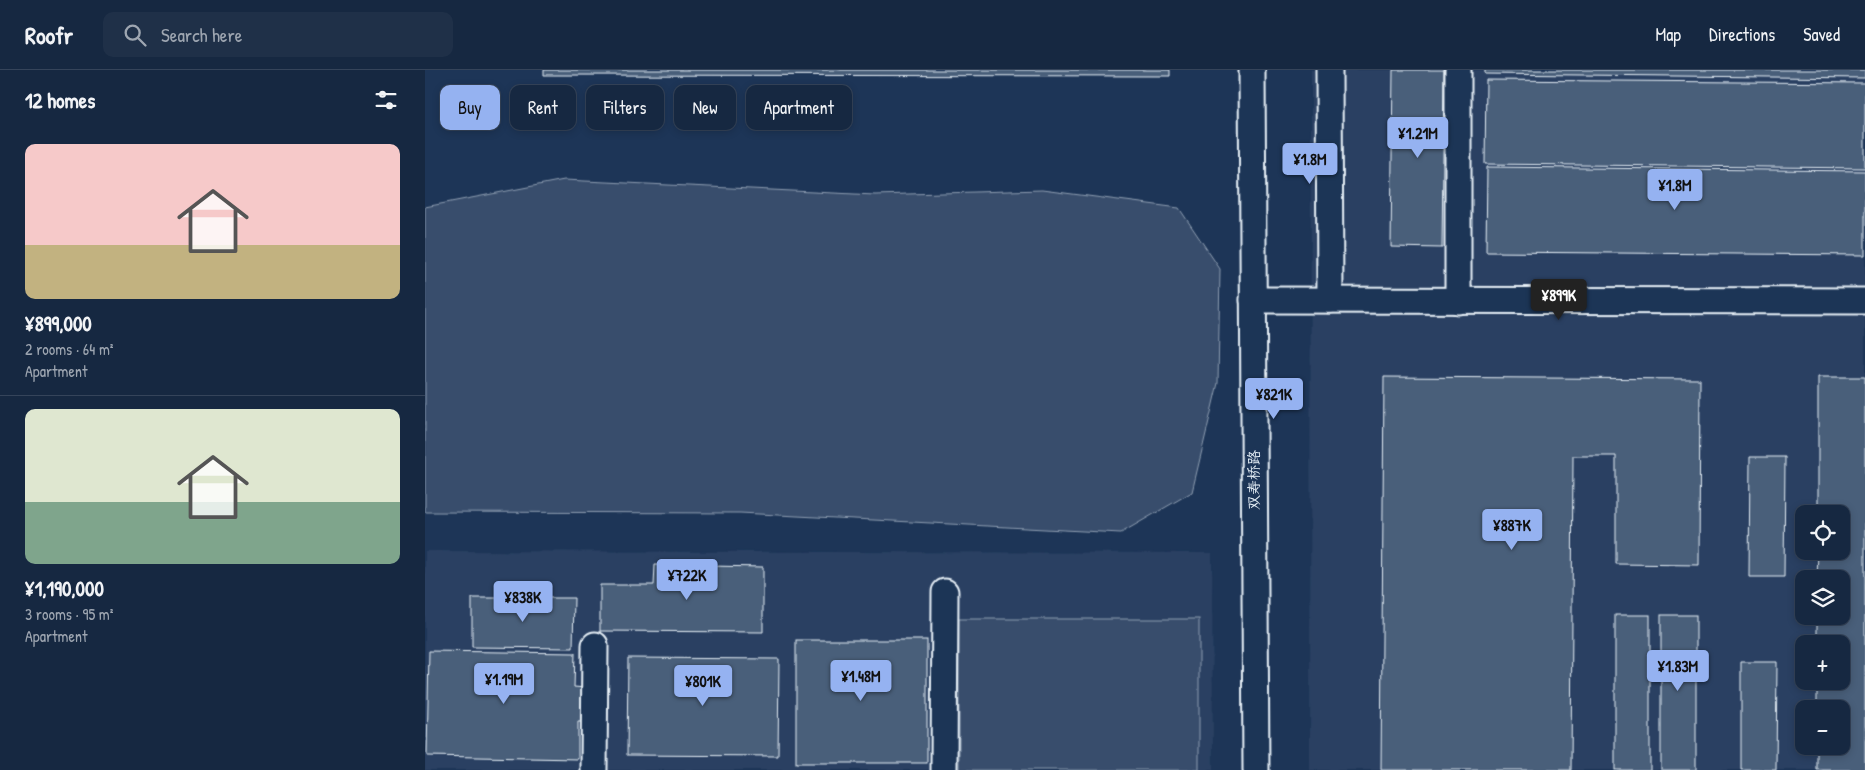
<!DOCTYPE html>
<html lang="en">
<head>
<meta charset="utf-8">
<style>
  body { margin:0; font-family:"Patrick Hand","LXGW WenKai TC",sans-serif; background:#1f3048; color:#f1f3f6; height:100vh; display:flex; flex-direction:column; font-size:19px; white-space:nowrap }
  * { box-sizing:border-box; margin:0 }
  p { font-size:16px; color:#9ea6b1 }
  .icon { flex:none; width:28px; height:28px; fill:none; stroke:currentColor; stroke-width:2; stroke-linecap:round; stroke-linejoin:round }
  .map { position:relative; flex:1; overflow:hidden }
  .sheet { display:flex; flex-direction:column; background:#162841; width:425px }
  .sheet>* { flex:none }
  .top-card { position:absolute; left:15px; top:15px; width:475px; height:45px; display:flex; gap:10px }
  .controls { position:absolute; left:1370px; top:435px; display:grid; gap:10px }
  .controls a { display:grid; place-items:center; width:55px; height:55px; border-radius:10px; background:#162841; box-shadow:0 2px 8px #0003,0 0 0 1px #35445a; font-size:25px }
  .price { position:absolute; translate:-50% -42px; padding:0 11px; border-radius:5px; background:#95b2f1; color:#111; font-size:16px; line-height:32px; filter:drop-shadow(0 1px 2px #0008) }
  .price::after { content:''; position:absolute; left:50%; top:30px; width:15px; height:11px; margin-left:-8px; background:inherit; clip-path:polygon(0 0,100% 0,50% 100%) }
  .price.active { background:#222; color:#fff }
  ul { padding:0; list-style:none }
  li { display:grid; align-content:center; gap:10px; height:265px; padding:0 25px }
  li+li { border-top:1px solid #35445a }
  li span { display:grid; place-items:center; height:155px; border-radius:10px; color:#555 }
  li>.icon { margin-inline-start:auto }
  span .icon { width:90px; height:90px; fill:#fffc; stroke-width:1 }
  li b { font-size:21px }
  h2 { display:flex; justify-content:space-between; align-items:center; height:60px; padding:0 25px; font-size:21px }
  .tag { padding:0 18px; border-radius:10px; background:#162841; box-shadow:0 2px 8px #0003,0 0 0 1px #35445a; font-size:18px; line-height:45px }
  .tag.active { background:#95b2f1; color:#111 }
  header { display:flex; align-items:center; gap:30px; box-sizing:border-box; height:70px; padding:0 25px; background:#162841; border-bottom:1px solid #35445a }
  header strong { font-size:24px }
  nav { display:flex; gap:28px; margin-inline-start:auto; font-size:18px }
  .search { width:350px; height:45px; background:#1f3048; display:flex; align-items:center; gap:12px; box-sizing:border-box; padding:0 18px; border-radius:10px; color:#9ea6b1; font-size:19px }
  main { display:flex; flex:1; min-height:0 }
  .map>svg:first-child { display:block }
  .built { fill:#2a4162; fill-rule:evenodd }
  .green { fill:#374d6c; stroke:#909fb2 }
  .building { fill:#495e7a; stroke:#e8f1f8 }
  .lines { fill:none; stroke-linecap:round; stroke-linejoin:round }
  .minor-casing { stroke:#e8f1f8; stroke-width:29 }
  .minor { stroke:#1d3557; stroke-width:25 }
  .labels { text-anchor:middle; stroke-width:4.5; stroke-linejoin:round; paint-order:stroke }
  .street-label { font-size:15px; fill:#e8f1f8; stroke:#1d3557 }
</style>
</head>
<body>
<header>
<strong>Roofr</strong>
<div class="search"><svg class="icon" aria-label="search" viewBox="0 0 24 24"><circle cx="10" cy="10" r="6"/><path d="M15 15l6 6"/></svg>Search here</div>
<nav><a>Map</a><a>Directions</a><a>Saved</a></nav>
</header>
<main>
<section class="sheet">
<h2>12 homes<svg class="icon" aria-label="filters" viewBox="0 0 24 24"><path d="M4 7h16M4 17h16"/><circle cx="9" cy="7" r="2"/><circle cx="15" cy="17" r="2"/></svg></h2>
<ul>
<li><span style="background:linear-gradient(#f6c9c9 65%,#c2b280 0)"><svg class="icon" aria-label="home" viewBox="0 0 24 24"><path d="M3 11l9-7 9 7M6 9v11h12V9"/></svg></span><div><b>¥899,000</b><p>2 rooms · 64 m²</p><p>Apartment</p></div></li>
<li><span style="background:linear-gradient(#dfe7d0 60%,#7fa58c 0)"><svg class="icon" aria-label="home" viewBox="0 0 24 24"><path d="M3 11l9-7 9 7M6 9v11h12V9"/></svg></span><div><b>¥1,190,000</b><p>3 rooms · 95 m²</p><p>Apartment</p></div></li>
</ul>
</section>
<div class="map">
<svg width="1440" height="700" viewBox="0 0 1440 700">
  <rect width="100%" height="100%" fill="#1d3557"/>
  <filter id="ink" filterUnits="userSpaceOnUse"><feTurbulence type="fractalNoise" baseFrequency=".02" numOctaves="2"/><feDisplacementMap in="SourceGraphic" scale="10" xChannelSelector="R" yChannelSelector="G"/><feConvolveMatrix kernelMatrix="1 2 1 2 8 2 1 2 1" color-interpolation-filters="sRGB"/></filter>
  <g filter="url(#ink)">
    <g class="built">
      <path d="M886,0H1440V700H885ZM1379,444H1416V481H1379ZM1379,509H1416V546H1379ZM1379,574H1416V611H1379ZM1379,639H1416V676H1379Z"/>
      <path d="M0,481L787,483L788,700H0Z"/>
    </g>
    <g class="green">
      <path d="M139,110L450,125L617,120L754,138L795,199L793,313L767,422L696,463L315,443L0,442V137Z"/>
      <rect x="534" y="549" width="240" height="151"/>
    </g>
    <g class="building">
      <path d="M119,0H745V6L119,5Z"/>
      <path d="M968,0H1019L1017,178L966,177Z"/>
      <path d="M1060,0H1440V8L1060,4Z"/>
      <path d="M1061,10L1440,13V98L1060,94Z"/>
      <path d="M1062,97L1440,101V185L1061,182Z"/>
      <path d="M959,307L1275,309L1274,495L1191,494V386H1148L1146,700H956Z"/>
      <path d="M1393,307H1440V700H1392V676H1416V639H1392V611H1416V574H1392V546H1416V509H1392L1393,481H1416V444H1393Z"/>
      <path d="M1325,387H1360L1359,507H1324Z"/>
      <path d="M230,495L338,497V562L175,561V515H229Z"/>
      <path d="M47,528H149L148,578L47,577Z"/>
      <rect x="1190" y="545" width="35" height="155"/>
      <rect x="1236" y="545" width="35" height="155"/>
      <rect x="371" y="570" width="131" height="123"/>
      <path d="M4,581L150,583L149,617L161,618V652H153V689L2,686Z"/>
      <path d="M203,588L354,589L353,686L202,685Z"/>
      <path d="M1316,592H1352L1351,700H1316Z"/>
    </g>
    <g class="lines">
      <g class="minor-casing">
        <g id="minor">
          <path d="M827,0L831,700"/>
          <path d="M904,0L905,230"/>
          <path d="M828,230L1440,231"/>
          <path d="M1033,231V0"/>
          <path d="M169,700L170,575"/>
          <path d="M519,700L520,522"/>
        </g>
      </g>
      <use href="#minor" class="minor"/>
    </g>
  </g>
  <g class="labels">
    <g class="street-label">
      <text transform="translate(829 410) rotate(-90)" y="5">双寿桥路</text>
    </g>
  </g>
</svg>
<div class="controls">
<a><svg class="icon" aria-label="locate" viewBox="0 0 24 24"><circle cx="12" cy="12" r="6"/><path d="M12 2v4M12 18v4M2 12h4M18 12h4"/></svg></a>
<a><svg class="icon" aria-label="layers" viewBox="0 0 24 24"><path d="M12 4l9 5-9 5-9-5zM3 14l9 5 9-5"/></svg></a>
<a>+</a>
<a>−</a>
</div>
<b class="price" style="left:993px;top:89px">¥1.21M</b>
<b class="price" style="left:885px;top:115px">¥1.8M</b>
<b class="price" style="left:1250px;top:141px">¥1.8M</b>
<b class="price active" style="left:1134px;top:251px">¥899K</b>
<b class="price" style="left:849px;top:350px">¥821K</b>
<b class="price" style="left:1087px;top:481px">¥887K</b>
<b class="price" style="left:262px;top:531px">¥722K</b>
<b class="price" style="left:98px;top:553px">¥838K</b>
<b class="price" style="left:1253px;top:622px">¥1.83M</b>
<b class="price" style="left:436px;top:632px">¥1.48M</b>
<b class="price" style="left:79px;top:635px">¥1.19M</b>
<b class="price" style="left:278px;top:637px">¥801K</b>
<div class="top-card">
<a class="tag active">Buy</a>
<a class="tag">Rent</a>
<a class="tag">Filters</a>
<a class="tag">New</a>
<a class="tag">Apartment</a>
</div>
</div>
</main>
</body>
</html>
